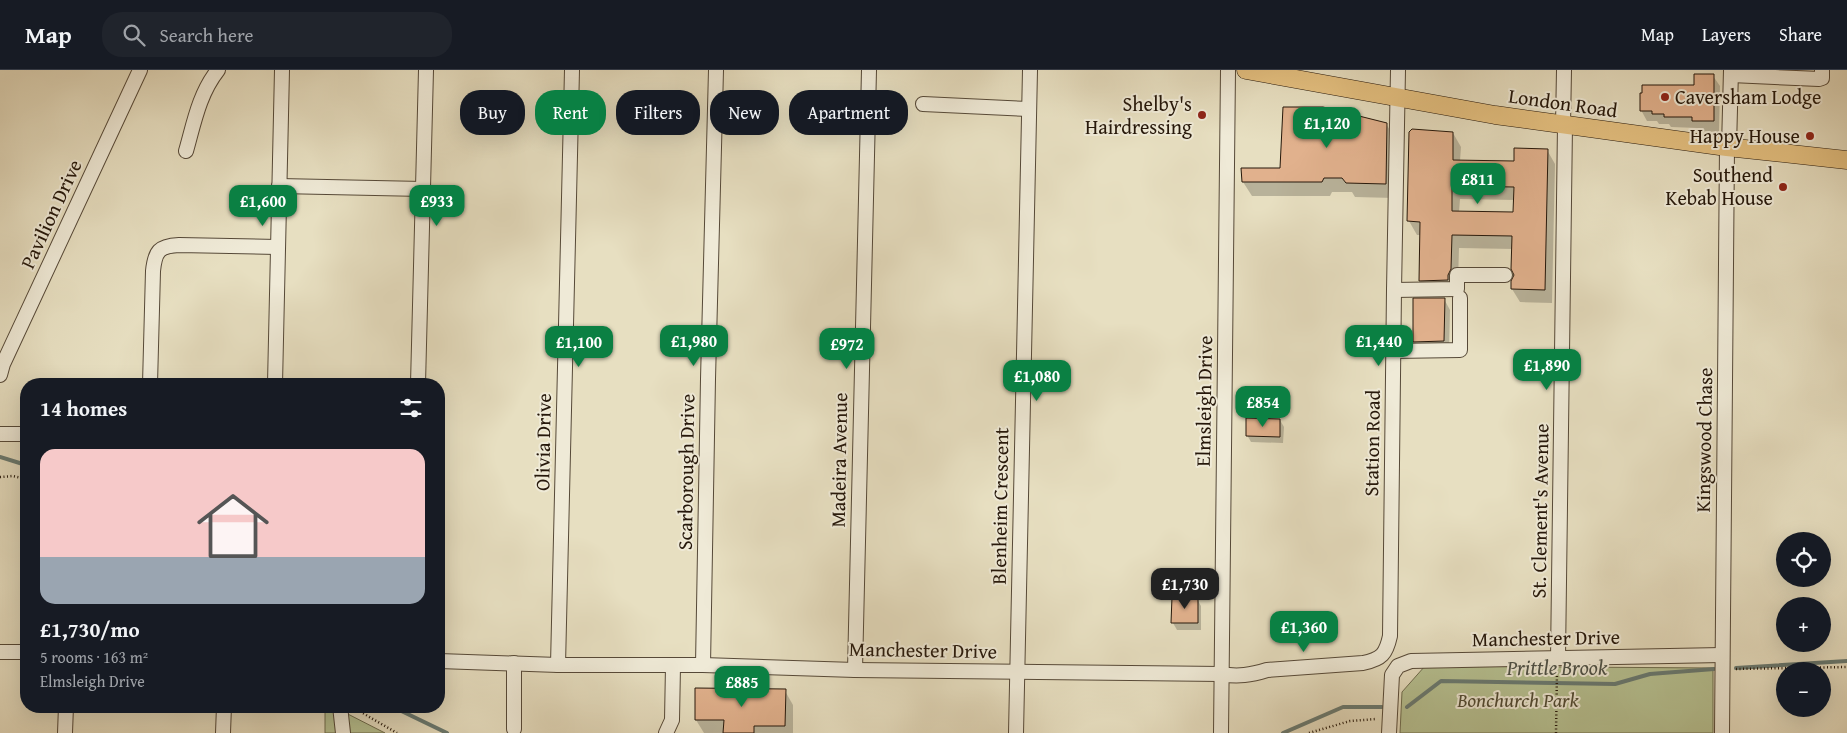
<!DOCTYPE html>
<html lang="en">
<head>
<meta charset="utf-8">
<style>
  body { margin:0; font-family:"Gentium Book Plus",serif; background:#20242c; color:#f1f3f6; height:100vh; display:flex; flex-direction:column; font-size:19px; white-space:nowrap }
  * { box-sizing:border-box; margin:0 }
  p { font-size:16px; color:#9ea1a6 }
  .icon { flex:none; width:28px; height:28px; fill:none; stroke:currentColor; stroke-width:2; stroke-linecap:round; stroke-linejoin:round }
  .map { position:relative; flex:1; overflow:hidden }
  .side { position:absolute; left:20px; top:308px; width:425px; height:335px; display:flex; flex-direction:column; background:#171b24; border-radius:20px; box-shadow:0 5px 20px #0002 }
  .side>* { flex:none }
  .hud { position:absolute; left:460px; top:20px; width:475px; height:45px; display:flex; gap:10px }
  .controls { position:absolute; left:1776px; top:462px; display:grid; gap:10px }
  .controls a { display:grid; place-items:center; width:55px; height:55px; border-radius:50%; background:#171b24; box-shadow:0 5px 20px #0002; font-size:25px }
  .price { position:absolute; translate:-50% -42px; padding:0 11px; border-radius:10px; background:#0b8043; color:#fff; font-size:16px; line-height:32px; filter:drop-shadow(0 1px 2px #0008) }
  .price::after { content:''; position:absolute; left:50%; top:30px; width:15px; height:11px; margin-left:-8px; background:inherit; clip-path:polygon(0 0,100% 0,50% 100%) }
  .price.active { background:#222; color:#fff }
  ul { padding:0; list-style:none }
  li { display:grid; align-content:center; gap:10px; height:265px; padding:0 20px }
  li span { display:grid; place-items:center; height:155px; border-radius:15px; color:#555 }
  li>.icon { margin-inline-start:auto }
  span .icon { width:90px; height:90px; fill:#fffc; stroke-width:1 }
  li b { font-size:21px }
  h2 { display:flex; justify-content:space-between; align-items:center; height:60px; padding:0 20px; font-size:21px }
  .tag { padding:0 18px; border-radius:20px; background:#171b24; box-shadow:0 5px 20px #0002; font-size:18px; line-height:45px }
  .tag.active { background:#0b8043; color:#fff }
  header { display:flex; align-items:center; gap:30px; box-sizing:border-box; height:70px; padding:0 25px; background:#171b24; border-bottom:1px solid #363941 }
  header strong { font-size:24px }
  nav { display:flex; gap:28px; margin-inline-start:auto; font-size:18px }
  .search { width:350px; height:45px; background:#20242c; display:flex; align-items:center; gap:12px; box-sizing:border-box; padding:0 18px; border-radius:20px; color:#9ea1a6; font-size:19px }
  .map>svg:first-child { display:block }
  .green { fill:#b6c192; stroke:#6e6c4e }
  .shadow { fill:#0003; fill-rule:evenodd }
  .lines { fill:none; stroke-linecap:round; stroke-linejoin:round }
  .stream { stroke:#697a72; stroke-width:4 }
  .building { fill:#e1b18d; stroke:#25170a; fill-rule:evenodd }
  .minor-casing { stroke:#564938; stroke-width:16 }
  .major-casing { stroke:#25170a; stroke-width:19 }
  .path { stroke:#25170a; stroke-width:2.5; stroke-dasharray:1 2.5; stroke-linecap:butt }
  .minor { stroke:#efead7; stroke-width:14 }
  .major { stroke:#e4c080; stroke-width:18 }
  .poi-dot { fill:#8f2418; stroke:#efead7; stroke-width:2 }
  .labels { text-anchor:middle; stroke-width:4; stroke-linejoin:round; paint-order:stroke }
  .poi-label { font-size:20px; fill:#25170a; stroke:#efead7; text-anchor:end }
  .street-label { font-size:20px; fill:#25170a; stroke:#efead7 }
  .park-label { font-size:20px; font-style:italic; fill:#504a33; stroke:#efead7 }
  .water-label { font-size:21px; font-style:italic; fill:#4d5147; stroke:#efead7 }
</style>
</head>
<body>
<header>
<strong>Map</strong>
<div class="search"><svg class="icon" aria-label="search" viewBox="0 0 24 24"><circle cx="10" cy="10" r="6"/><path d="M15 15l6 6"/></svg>Search here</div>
<nav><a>Map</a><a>Layers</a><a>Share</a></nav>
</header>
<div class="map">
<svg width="1847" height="663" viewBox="0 0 1847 663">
  <rect width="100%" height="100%" fill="#e7dfc1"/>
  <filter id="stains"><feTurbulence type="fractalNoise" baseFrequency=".004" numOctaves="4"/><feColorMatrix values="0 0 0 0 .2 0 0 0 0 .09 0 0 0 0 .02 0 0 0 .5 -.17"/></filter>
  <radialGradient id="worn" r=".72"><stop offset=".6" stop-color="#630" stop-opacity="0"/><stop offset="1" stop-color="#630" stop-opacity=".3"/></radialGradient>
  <g class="green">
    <path d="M1425,596L1713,598V663H1400L1402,622Z"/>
    <path d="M325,639L340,640L385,663H325Z"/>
  </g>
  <g class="shadow">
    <path d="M1713,6L1720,16L1719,62L1699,61L1697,58L1671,57L1669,54H1659L1657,51H1647L1641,40L1695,17Z"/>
    <path d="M1386,54L1395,68L1394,128L1355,127L1352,122H1332L1330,126H1252L1243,112L1281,99Z"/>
    <path d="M1453,63L1461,77L1460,91L1515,93L1547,80L1555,94L1552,233L1520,232L1512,219L1515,206L1513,179L1459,178L1458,213L1428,224L1420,211L1421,165H1417L1409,151ZM1460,129L1515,130L1514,143L1459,142Z"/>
    <path d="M1444,229L1450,240L1449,282H1420L1414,272Z"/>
    <path d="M1280,350L1284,357L1283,373L1251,372L1247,365Z"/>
    <path d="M1197,529L1201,536V560H1177L1173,553Z"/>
    <path d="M785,621L793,635V663H704L696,650Z"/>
  </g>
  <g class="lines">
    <g class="stream">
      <path d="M0,387L26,395"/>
      <path d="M1736,598L1847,591"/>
      <path d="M391,636L447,663"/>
      <path d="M1407,637L1441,611L1615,614L1650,604L1714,599"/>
      <path d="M1283,663L1343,637H1382"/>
    </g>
  </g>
  <g class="building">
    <path d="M1694,4H1714V51H1692V47H1664V44H1652V41H1640V23H1642V15H1694Z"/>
    <path d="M1283,37H1323L1387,53L1386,114L1346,113L1342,108H1324L1322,112H1242L1241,98H1280Z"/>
    <path d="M1412,59L1453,62V90L1514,91V78L1548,79L1545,220L1511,219V211L1514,205L1511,199L1512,166L1452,165L1451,199L1448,205V210L1419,211L1420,152L1407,151L1409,62ZM1452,116L1514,117L1513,142L1452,141Z"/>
    <path d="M1413,228H1445L1444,271L1413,272Z"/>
    <path d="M1246,348L1280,349V367L1246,366Z"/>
    <path d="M1172,527H1198V553H1171Z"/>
    <path d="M695,618L786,619L785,656H754V663H723L724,650H695Z"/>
  </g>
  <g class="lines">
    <g class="minor-casing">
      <g id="minor">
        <path d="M1731,5L1819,9L1822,8V0"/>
        <path d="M923,34L1029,39"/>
        <path d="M1563,55L1564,0"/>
        <path d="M1729,77L1731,0"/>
        <path d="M186,81C194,53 199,24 218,0"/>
        <path d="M279,116L423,119"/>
        <path d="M1394,220L1457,219V205H1505"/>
        <path d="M1393,281L1460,280V228"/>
        <path d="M0,305L3,294L140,0"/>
        <path d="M150,314L153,201C155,181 159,176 179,175L277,177"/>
        <path d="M275,314L282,0"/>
        <path d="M418,314L426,0"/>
        <path d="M0,364H26"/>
        <path d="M0,582H26"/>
        <path d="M1558,588L1565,55"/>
        <path d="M439,591L558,595H703L855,600L1221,604C1238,607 1251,605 1267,600L1363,593C1382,589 1386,584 1390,566L1394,220L1398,0"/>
        <path d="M558,595L572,0"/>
        <path d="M703,595L708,309L716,0"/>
        <path d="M855,600L869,0"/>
        <path d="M340,636L343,663"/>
        <path d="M514,659V593"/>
        <path d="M65,663L66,636"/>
        <path d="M223,663L224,636"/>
        <path d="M666,663L672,650L673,596"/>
        <path d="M1016,663L1030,0"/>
        <path d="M1221,663L1228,0"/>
        <path d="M1389,663L1392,605L1398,596L1411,591L1722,585"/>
        <path d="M1722,663L1727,77"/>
      </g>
    </g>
    <g class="major-casing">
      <path id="major" d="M1246,0L1495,45L1727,77L1847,90"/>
    </g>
    <g class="path">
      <path d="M0,407L13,406L26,409"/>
      <path d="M1736,599L1847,597"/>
      <path d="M354,638L397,663"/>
      <path d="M1309,663L1350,651L1376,649"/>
      <path d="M1556,663L1557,602"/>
    </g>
    <use href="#minor" class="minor"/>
    <use href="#major" class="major"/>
  </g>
  <g class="poi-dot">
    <circle cx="1665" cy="27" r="5"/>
    <circle cx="1202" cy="45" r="5"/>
    <circle cx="1810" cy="66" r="5"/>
    <circle cx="1783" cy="117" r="5"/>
  </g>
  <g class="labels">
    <g class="poi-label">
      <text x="1675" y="34" text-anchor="start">Caversham Lodge</text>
      <text x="1192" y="41">Shelby's<tspan x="1192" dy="23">Hairdressing</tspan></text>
      <text x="1800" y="73">Happy House</text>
      <text x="1773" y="112">Southend<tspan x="1773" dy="23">Kebab House</tspan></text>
    </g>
    <g class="street-label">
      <text transform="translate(1563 33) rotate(8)" y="7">London Road</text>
      <text transform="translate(51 144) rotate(-65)" y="7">Pavilion Drive</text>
      <text transform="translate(1204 331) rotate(-89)" y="7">Elmsleigh Drive</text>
      <text transform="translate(1704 370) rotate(-89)" y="7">Kingswood Chase</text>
      <text transform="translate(543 372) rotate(-89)" y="7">Olivia Drive</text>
      <text transform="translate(1372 373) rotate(-89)" y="7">Station Road</text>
      <text transform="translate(839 390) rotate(-89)" y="7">Madeira Avenue</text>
      <text transform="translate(686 402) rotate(-89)" y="7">Scarborough Drive</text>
      <text transform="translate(1000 436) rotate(-89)" y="7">Blenheim Crescent</text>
      <text transform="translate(1540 441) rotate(-89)" y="7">St. Clement's Avenue</text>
      <text transform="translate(1546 568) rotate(-1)" y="7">Manchester Drive</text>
      <text transform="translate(923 580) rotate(1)" y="7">Manchester Drive</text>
    </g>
    <g class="park-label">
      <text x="1518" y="637">Bonchurch Park</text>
    </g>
    <g class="water-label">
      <text x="1557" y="605">Prittle Brook</text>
    </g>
  </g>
  <rect width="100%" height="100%" filter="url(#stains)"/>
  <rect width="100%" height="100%" fill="url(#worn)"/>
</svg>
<div class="controls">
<a><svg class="icon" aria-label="locate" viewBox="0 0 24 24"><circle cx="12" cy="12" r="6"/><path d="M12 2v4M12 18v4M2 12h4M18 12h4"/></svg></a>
<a>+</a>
<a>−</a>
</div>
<b class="price" style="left:1327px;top:79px">£1,120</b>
<b class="price" style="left:1478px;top:135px">£811</b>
<b class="price" style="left:263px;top:157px">£1,600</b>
<b class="price" style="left:437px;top:157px">£933</b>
<b class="price" style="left:694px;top:297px">£1,980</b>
<b class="price" style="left:1379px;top:297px">£1,440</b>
<b class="price" style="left:579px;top:298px">£1,100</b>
<b class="price" style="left:847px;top:300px">£972</b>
<b class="price" style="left:1547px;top:321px">£1,890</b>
<b class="price" style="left:1037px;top:332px">£1,080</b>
<b class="price" style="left:1263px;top:358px">£854</b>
<b class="price active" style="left:1185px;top:540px">£1,730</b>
<b class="price" style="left:1304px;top:583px">£1,360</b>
<b class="price" style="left:742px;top:638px">£885</b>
<div class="hud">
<a class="tag">Buy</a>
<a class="tag active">Rent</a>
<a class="tag">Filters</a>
<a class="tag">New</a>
<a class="tag">Apartment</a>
</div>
<section class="side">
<h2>14 homes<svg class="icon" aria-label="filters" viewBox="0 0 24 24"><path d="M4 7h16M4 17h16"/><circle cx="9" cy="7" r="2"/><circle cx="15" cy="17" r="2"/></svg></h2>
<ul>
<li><span style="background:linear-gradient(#f6c9c9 70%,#9aa5b1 0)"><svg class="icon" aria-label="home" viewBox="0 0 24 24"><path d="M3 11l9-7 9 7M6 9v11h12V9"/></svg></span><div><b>£1,730/mo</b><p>5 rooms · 163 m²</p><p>Elmsleigh Drive</p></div></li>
</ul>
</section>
</div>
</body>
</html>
